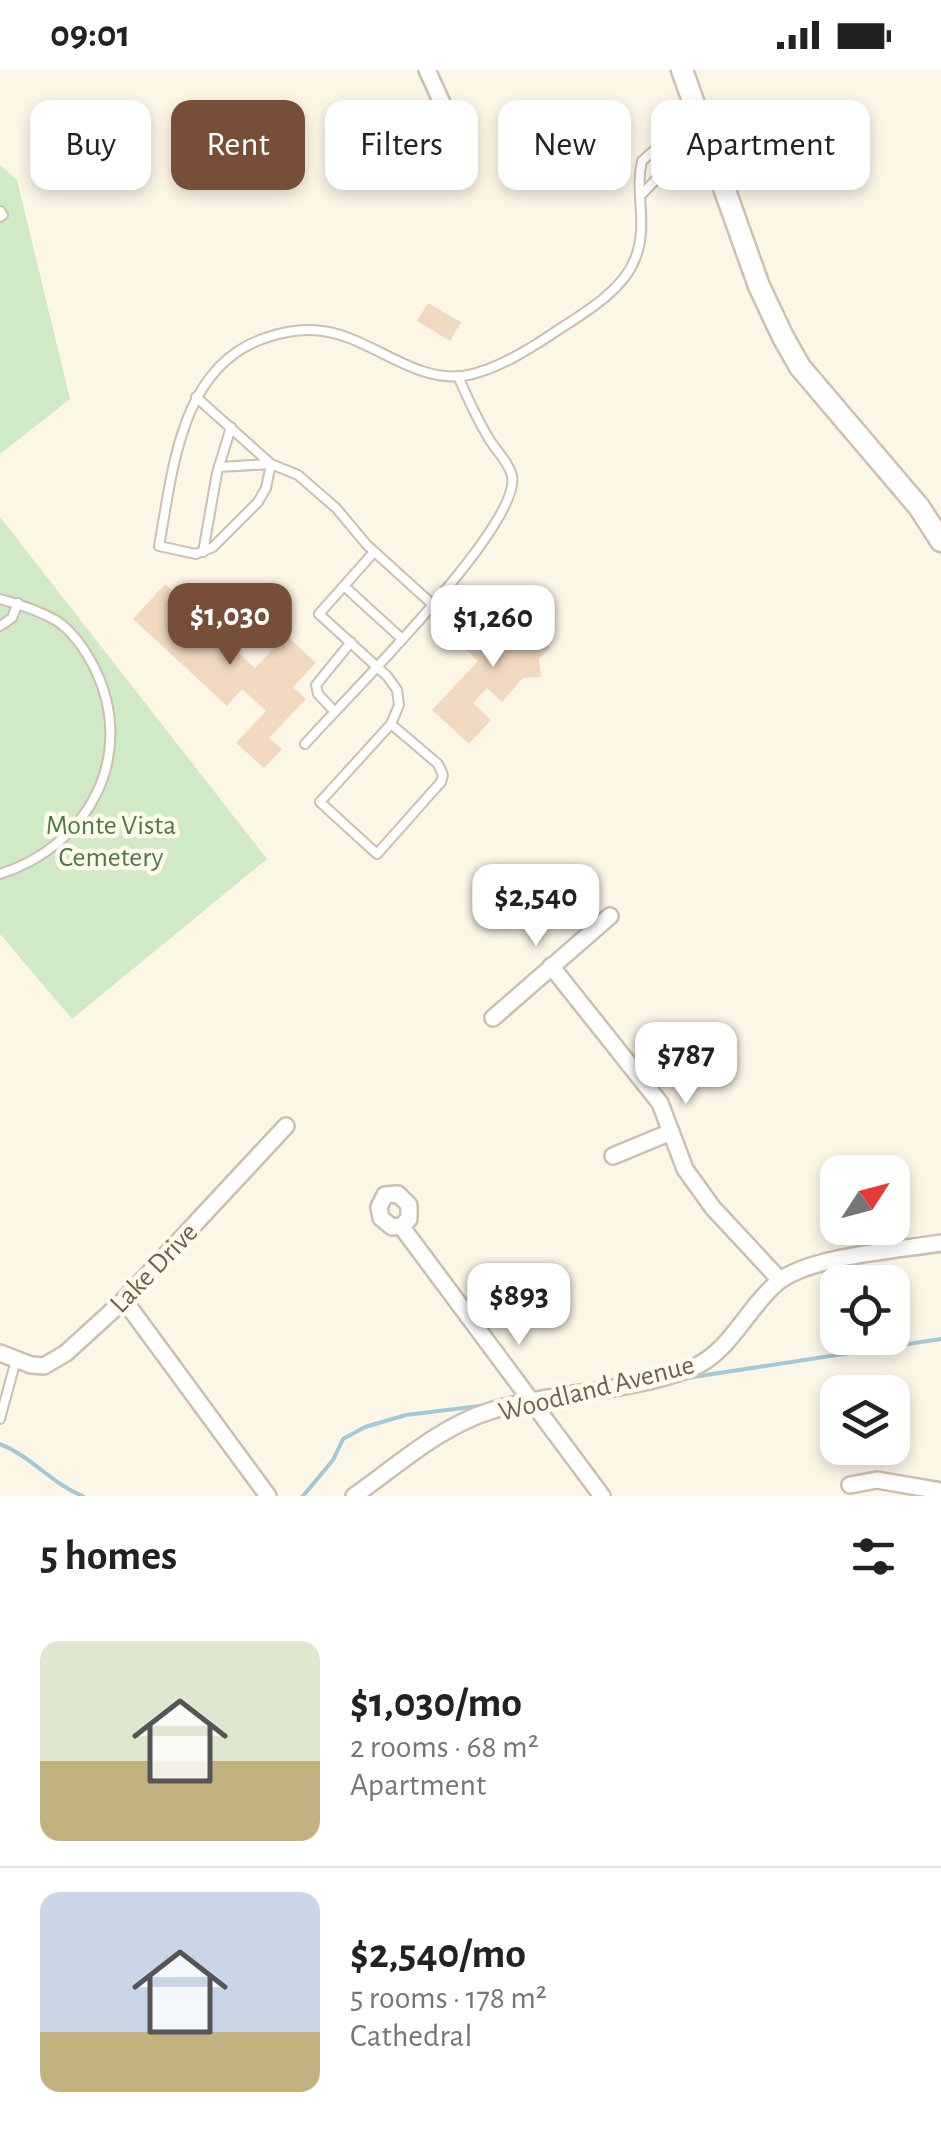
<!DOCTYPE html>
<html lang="en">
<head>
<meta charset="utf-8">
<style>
  body { margin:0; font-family:"Alegreya Sans",sans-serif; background:#f6f6f6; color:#222; height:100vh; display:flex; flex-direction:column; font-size:38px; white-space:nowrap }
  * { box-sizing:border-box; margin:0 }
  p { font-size:32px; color:#767676 }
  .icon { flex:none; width:55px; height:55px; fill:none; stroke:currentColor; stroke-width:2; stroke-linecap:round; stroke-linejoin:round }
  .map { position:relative; height:1426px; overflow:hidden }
  .panel { display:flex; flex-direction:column; background:#fff; flex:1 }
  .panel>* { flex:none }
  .hud { position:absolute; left:30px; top:30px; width:882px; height:90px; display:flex; gap:20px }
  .needle { width:65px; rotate:54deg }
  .tools { position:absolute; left:820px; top:1085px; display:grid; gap:20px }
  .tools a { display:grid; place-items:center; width:90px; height:90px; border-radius:20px; background:#fff; box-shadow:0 5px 15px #0003; font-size:50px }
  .price { position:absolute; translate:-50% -85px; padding:0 22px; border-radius:20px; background:#fff; color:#222; font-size:32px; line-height:65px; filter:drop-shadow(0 2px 5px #0008) }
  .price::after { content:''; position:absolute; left:50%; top:60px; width:30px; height:22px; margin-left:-15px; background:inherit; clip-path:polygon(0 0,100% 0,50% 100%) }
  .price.active { background:#774e38; color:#fff }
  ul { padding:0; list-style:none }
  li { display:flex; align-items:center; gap:30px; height:250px; padding:0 40px }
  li+li { border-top:2px solid #e0e0e0 }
  li span { display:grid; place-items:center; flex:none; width:280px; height:200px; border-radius:20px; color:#555 }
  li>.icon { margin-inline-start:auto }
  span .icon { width:120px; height:120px; fill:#fffc; stroke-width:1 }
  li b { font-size:42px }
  h2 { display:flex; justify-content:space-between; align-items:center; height:120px; padding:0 40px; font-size:42px }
  .pill { padding:0 35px; border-radius:20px; background:#fff; box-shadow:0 5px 15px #0003; font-size:35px; line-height:90px }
  .pill.active { background:#774e38; color:#fff }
  .status { display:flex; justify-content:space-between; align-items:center; height:70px; padding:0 50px; background:#fff; direction:ltr }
  .status svg { height:28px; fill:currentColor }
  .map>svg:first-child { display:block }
  .green { fill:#d0e9c6 }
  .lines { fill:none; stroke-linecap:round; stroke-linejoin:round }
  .stream { stroke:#a3c8d6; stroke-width:4 }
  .building { fill:#f0d9c0 }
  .lane-casing { stroke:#cdbfae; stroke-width:12 }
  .street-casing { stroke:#cdbfae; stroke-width:20 }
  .secondary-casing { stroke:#d0c0ab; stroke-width:25 }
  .lane { stroke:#fff; stroke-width:8 }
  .street { stroke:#fff; stroke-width:15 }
  .secondary { stroke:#fff; stroke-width:20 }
  .labels { text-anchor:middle; stroke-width:9; stroke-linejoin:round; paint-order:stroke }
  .park-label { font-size:28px; fill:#4d7945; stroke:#fefaee }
  .street-label { font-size:28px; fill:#74604c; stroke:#fefaee }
</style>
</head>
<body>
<div class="status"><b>09:01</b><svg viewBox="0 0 49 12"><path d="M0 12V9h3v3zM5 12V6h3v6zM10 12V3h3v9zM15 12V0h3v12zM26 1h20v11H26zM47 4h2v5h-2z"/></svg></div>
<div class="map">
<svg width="941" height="1426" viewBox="0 0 941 1426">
  <rect width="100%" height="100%" fill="#fcf6e7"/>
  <g class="green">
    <path d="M0,95L17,110L70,329L0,384Z"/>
    <path d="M0,447L267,789L72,949L0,864Z"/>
  </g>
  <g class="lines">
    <g class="stream">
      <path d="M680,1309L941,1269"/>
      <path d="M0,1374C31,1386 52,1414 83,1426"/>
      <path d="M303,1426L333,1390L343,1369L365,1357L406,1345L488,1335"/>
    </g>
  </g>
  <g class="building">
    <path d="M428,233L461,252L450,271L417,251Z"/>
    <path d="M165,514L255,598L286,565L316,593L293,617L306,629L269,668L282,679L264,698L236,673L266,641L242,619L227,636L133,549Z"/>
    <path d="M504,536L521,549H535V563L550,577L539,589L541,607L523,608L502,632L487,618L473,633L491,650L469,674L432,640L478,591L466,580L476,569L475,550L494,548Z"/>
  </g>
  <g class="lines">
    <g class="lane-casing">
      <g id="lane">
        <path d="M642,124L666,99L707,78"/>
        <path d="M0,141L3,145L0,147"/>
        <path d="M196,327L271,394L266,418L258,432L213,477L196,484L159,476C173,400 180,294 268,267C296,258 321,257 349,268C386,282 422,311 463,306C496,301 531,278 558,260C586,242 623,220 635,189C649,154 634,122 642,91L660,75L699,57"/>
        <path d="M219,397L271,394L298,405L336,438L367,475L432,534"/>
        <path d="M203,482L217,403L231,357"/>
        <path d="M374,482L319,544L387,606L397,620L399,635L391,654L320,732L377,784L441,712L443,705L438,694L391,654"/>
        <path d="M344,516L401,568"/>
        <path d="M0,529C19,534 40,541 57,551C73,562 86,581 95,599C137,685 89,776 0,804"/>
        <path d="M0,556L12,548L18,533"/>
        <path d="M334,641L318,624L316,615L351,572"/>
        <path d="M305,674C343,631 522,455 512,406C509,392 495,380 488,367C476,347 467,327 458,306"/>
        <path d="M0,1349L16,1290"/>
      </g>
    </g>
    <g class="street-casing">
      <g id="street">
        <path d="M427,0L443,35"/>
        <path d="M551,896L660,1033L685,1099L713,1138L780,1210"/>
        <path d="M493,948L610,846"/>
        <path d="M613,1086L671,1062"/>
        <path d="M401,1156L409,1149V1135L398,1124L385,1125L379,1137L381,1148L392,1157L401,1156L602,1426"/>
        <path d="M124,1230L268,1426"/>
        <path d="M0,1283L31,1295L44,1296L66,1283L124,1230L286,1056"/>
        <path d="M850,1415L877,1410L941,1421"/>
        <path d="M354,1426C397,1396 439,1357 490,1341C556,1321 629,1323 692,1298C730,1283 748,1236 778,1212C810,1186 899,1180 941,1173"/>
      </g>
    </g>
    <g class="secondary-casing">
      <path id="secondary" d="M682,0L759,216L783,267L800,297L919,437L941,471"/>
    </g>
    <use href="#lane" class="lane"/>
    <use href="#street" class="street"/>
    <use href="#secondary" class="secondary"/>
  </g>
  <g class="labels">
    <g class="park-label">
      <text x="111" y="764">Monte Vista<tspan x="111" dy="32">Cemetery</tspan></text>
    </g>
    <g class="street-label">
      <text transform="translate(153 1197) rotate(-46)" y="10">Lake Drive</text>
      <text transform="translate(596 1317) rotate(-14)" y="10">Woodland Avenue</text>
    </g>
  </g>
</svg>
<div class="tools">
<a><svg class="needle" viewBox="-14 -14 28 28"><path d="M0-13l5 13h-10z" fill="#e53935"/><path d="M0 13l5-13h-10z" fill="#767676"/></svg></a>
<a><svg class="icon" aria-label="locate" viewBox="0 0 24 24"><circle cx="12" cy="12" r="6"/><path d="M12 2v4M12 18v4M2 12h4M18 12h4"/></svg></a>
<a><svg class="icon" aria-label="layers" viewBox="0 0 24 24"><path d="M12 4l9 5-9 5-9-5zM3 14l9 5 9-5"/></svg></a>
</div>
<b class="price active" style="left:230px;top:598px">$1,030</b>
<b class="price" style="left:493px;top:600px">$1,260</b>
<b class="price" style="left:536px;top:879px">$2,540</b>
<b class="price" style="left:686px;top:1037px">$787</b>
<b class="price" style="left:519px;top:1278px">$893</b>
<div class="hud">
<a class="pill">Buy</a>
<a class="pill active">Rent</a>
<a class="pill">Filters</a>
<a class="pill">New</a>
<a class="pill">Apartment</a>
</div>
</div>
<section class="panel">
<h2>5 homes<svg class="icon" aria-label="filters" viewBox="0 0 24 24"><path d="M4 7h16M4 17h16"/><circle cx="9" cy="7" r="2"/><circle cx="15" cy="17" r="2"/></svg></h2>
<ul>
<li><span style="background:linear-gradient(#dfe7d0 60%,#c2b280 0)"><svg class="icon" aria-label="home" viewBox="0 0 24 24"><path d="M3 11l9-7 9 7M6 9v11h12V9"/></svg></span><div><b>$1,030/mo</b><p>2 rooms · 68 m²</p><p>Apartment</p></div></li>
<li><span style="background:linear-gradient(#c9d6e8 70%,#c2b280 0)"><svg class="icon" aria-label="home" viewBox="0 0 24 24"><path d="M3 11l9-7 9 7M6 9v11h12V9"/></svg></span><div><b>$2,540/mo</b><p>5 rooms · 178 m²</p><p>Cathedral</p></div></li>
</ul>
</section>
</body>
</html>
